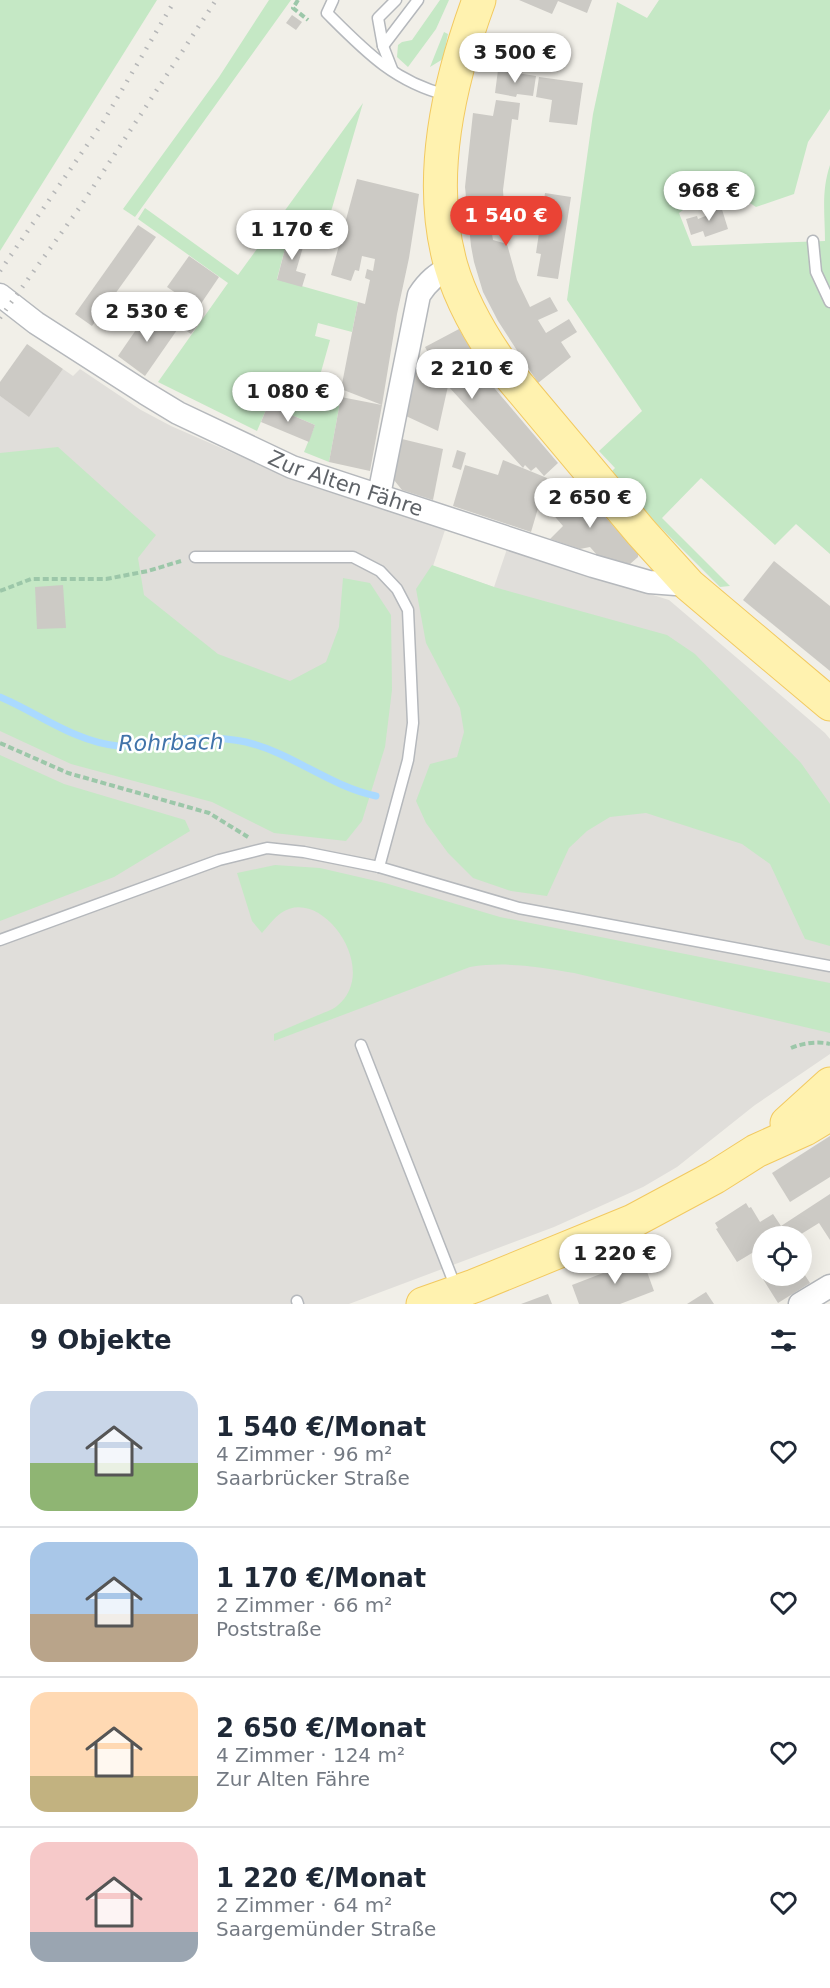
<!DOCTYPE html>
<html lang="de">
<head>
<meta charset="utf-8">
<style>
  body { margin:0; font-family:"DejaVu Sans",sans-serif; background:#f6f6f7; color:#1f2937; height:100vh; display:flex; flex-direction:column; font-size:22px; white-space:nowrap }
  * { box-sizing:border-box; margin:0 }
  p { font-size:20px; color:#747a83 }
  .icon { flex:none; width:33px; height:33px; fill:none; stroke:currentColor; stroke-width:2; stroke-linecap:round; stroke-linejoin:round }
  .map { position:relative; height:1304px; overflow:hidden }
  .drawer { display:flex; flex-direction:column; background:#fff; flex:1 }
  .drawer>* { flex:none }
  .fabs { position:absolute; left:752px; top:1226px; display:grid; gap:12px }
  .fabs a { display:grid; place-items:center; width:60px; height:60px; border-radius:50%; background:#fff; box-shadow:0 6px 24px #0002; font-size:30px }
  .price { position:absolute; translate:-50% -51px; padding:0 14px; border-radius:21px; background:#fff; color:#222; font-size:20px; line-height:39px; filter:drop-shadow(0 2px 3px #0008) }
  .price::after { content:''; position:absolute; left:50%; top:36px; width:18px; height:14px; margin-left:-9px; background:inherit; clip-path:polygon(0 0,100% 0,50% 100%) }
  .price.on { background:#ea4335; color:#fff }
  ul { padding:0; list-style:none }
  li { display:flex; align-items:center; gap:18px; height:150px; padding:0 30px }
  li+li { border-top:2px solid #e0e1e3 }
  li span { display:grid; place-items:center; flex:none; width:168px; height:120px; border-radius:18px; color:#555 }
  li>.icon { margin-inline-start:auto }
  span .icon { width:72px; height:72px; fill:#fffc; stroke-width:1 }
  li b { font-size:26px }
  h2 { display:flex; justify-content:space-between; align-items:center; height:72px; padding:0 30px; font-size:26px }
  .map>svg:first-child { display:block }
  .industrial { fill:#e0deda }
  .green { fill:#c5e8c5 }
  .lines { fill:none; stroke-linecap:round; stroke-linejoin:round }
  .stream { stroke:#aadaff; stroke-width:7 }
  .building { fill:#cccac5 }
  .lane-casing { stroke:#b5b8bc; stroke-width:13 }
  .street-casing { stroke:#b5b8bc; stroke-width:25 }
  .primary-casing { stroke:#f2c960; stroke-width:35 }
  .path { stroke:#9cc7a9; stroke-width:4; stroke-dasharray:6 3; stroke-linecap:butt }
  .lane { stroke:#fff; stroke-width:10 }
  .street { stroke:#fff; stroke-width:22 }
  .primary { stroke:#fff2af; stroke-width:33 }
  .rail { stroke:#b6b7b8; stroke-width:4.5; stroke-dasharray:1.5 8; stroke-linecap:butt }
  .labels { text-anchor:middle; stroke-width:5; stroke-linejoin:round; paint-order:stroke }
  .street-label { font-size:21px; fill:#5f6368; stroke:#fff }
  .water-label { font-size:22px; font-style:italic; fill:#4174aa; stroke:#fff }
</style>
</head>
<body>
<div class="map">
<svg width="830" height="1304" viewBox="0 0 830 1304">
  <rect width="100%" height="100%" fill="#f1efe8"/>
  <path class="industrial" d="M63,369L73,376L80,369L141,410L171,426L287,477L446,527L433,566L494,587L507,549L669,600L825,733L830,739V1054L755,1105L677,1167L643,1187L554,1227L349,1304H0V396L29,416Z"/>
  <g class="green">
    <path d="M0,0H157L0,251Z"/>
    <path d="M269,0H291L135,217L123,209L219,77Z"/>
    <path d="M440,0H449L436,29L408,67L397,57L398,45L402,42L412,40Z"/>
    <path d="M659,0H830V109L808,142L794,194L756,207L735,193L698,199L679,213L692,246L825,241C825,214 821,192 830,165V554L796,524L775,545L701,478L662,518L730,586L720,587L656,523L611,472L615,468L599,451L642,411L567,300L593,114L617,2L647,18Z"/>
    <path d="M444,32L448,34L443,59L430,67Z"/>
    <path d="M363,103L322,242L289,233L277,279L358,302L352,332L318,323L315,336L330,340L319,379L341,389V397L329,462L304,452L315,425L268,405L257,431L158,382L228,283L138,219L145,208L238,275Z"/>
    <path d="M58,447L156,535L138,558L144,595L218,654L290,681L326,662L339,627L343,578L370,583L391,615L392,690L385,747L362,821L346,841L274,833L212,802L71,764L0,731V453Z"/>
    <path d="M432,565L494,587L667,635L695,654L801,763L830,804V946L805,939L770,864L742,844L646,813L610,817L587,831L569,848L547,896L511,891L473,878L448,853L426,823L416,801L430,764L457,757L464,732L460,708L426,643L416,589Z"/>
    <path d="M0,755L64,784L185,820L190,831L114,877L0,921Z"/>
    <path d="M275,865L320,868L385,883L500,917L830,983V1033L574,973C540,967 505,961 470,967L274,1041V1034C288,1028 302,1022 316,1016C322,1013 331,1011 337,1006C382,970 321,884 281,913C274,918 268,926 262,933L252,921L237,873Z"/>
  </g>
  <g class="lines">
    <path class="stream" d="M0,697C38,713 75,742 118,746C137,747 154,743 173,740C197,737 222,737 246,742C292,753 329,786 376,796"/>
  </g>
  <g class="building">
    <path d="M519,0H592L587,13L558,1L552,14Z"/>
    <path d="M292,15L302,22L296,30L286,23Z"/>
    <path d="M526,35L546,37L545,48L525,45Z"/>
    <path d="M525,48L545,50L543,71L523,69Z"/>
    <path d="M498,70L536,76L533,96L517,94L516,97L495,93Z"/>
    <path d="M539,77L583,83L577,125L549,122L552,100L536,97Z"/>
    <path d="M496,100L520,103L518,120L512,119L503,190L506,235L492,234L493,240L507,244L517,280L530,307L550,297L558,311L538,320L546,333L569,319L577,332L561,342L571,357L538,383L498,321L483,292L474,262L471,246L465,187L473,113L493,116Z"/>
    <path d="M357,179L419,194L409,258L397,314L382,405L370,471L329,462L341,397L382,405L341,389L358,302L365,304L370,280L365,278L367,269L373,271L375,259L362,256L359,271L355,270L351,281L331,275Z"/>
    <path d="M545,193L571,197L558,279L537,276L541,254L536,253Z"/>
    <path d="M720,203L728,229L705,237L703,231L691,235L686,219L697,216L698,219L708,215L705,208Z"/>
    <path d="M138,225L156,237L92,326L75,314Z"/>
    <path d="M289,233L306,237L296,271L306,274L302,287L277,280Z"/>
    <path d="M189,256L219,277L198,308L167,287Z"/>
    <path d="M183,309L201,321L191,334L173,322Z"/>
    <path d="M149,311L177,330L145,376L118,356Z"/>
    <path d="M459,329L495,389L558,463L544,476L536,467L531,471L525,465L523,468L448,386L438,431L406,416L415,369L432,360L425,347Z"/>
    <path d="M27,344L63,369L29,417L0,396V382Z"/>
    <path d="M268,405L315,425L309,442L261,422Z"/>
    <path d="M402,439L443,449L433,500L402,490L394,480Z"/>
    <path d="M457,450L466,453L461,470L452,467Z"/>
    <path d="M503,460L547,478L531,532L453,506L465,465L498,475Z"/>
    <path d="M579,487L638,554V557L630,564L597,555L590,547L580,549L550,539L563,526L551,512Z"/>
    <path d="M774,561L830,606V671L743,600Z"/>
    <path d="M63,585L66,628L37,629L35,587Z"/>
    <path d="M830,1136V1177L790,1202L772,1173Z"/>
    <path d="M830,1194V1240L819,1223L798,1236H762V1247L737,1262L716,1229L718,1228L715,1223L746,1203L749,1208L751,1207L760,1222L773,1214L781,1226Z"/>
    <path d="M665,1245L671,1258L660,1262L655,1249Z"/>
    <path d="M642,1258L654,1291L620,1304H579L572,1285Z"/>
    <path d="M762,1269V1275H801V1269L810,1283L778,1303L758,1271Z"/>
    <path d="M706,1292L714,1304H687Z"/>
    <path d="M548,1294L552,1304H521Z"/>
  </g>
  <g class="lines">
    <g class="lane-casing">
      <g id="lane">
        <path d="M333,0L327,13C364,50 394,82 447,95"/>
        <path d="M383,46L418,0"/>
        <path d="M392,69L383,46L378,18L396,0"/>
        <path d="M813,241L816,272L830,302"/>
        <path d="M195,557H353L380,571L397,589L408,610L413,723L408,760L379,867"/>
        <path d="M0,940L219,860L267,848L304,852L379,867L519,908L830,966"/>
        <path d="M361,1045L456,1288"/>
        <path d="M297,1301L298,1304"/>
      </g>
    </g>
    <g class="street-casing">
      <g id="street">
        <path id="s1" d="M0,295L36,323L145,393L178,413L292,467L593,566L649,582L689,585"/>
        <path d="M379,495L419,295C428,281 437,274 451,266"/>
        <path d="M800,1304L830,1286"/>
      </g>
    </g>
    <g class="primary-casing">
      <g id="primary">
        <path d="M479,0C449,82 426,179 451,266C462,304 483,339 506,371L641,532L689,585L830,704"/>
        <path d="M787,1123L830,1084"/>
        <path d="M423,1304L474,1286L633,1221L715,1177L756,1151L805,1129L830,1114"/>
      </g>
    </g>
    <g class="path">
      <path d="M298,0L293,8L308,20"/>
      <path d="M0,591L31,579H106L148,571L181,561"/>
      <path d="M0,743L68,773L209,813L248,837"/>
      <path d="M791,1048C803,1043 818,1041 830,1044"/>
    </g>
    <use href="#lane" class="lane"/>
    <use href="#street" class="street"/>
    <use href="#primary" class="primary"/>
    <g class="rail">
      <path d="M0,271L103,122L175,0"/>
      <path d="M0,318L80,207L216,0"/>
    </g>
  </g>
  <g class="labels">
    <g class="street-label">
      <text dy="7" stroke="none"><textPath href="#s1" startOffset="396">Zur Alten Fähre</textPath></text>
    </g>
    <g class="water-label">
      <text transform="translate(171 742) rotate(-1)" y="8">Rohrbach</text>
    </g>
  </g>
</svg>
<div class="fabs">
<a><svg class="icon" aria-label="locate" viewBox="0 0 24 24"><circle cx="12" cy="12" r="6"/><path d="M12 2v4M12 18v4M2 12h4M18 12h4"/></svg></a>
</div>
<b class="price" style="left:515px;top:84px">3 500 €</b>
<b class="price" style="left:709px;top:222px">968 €</b>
<b class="price on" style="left:506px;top:247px">1 540 €</b>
<b class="price" style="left:292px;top:261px">1 170 €</b>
<b class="price" style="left:147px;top:343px">2 530 €</b>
<b class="price" style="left:472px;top:400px">2 210 €</b>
<b class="price" style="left:288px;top:423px">1 080 €</b>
<b class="price" style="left:590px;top:529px">2 650 €</b>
<b class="price" style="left:615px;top:1285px">1 220 €</b>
</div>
<section class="drawer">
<h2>9 Objekte<svg class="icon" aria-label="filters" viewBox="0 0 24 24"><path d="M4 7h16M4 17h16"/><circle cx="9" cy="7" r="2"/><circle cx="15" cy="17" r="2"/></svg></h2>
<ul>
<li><span style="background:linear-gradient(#c9d6e8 60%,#8fb573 0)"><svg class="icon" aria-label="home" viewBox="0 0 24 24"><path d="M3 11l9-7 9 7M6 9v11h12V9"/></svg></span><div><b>1 540 €/Monat</b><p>4 Zimmer · 96 m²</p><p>Saarbrücker Straße</p></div><svg class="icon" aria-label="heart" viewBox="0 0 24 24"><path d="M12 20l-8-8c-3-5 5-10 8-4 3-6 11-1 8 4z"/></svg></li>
<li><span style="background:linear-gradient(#a9c7e8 60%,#b9a48a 0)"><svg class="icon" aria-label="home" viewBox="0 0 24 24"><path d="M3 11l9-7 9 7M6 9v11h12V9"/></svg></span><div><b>1 170 €/Monat</b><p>2 Zimmer · 66 m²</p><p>Poststraße</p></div><svg class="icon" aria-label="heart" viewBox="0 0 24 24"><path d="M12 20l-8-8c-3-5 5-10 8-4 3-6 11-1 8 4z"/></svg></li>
<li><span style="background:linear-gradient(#ffd9b3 70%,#c2b280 0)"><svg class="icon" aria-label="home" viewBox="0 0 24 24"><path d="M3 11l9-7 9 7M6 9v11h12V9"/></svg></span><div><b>2 650 €/Monat</b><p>4 Zimmer · 124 m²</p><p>Zur Alten Fähre</p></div><svg class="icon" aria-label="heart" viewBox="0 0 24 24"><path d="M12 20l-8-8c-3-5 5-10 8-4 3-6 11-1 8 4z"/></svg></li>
<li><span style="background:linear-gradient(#f6c9c9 75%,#9aa5b1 0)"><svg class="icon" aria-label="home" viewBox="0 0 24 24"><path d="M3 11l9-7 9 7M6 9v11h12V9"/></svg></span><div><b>1 220 €/Monat</b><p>2 Zimmer · 64 m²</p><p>Saargemünder Straße</p></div><svg class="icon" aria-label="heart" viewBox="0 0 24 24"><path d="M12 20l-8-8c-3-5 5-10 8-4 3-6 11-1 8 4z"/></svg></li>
</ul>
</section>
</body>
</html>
